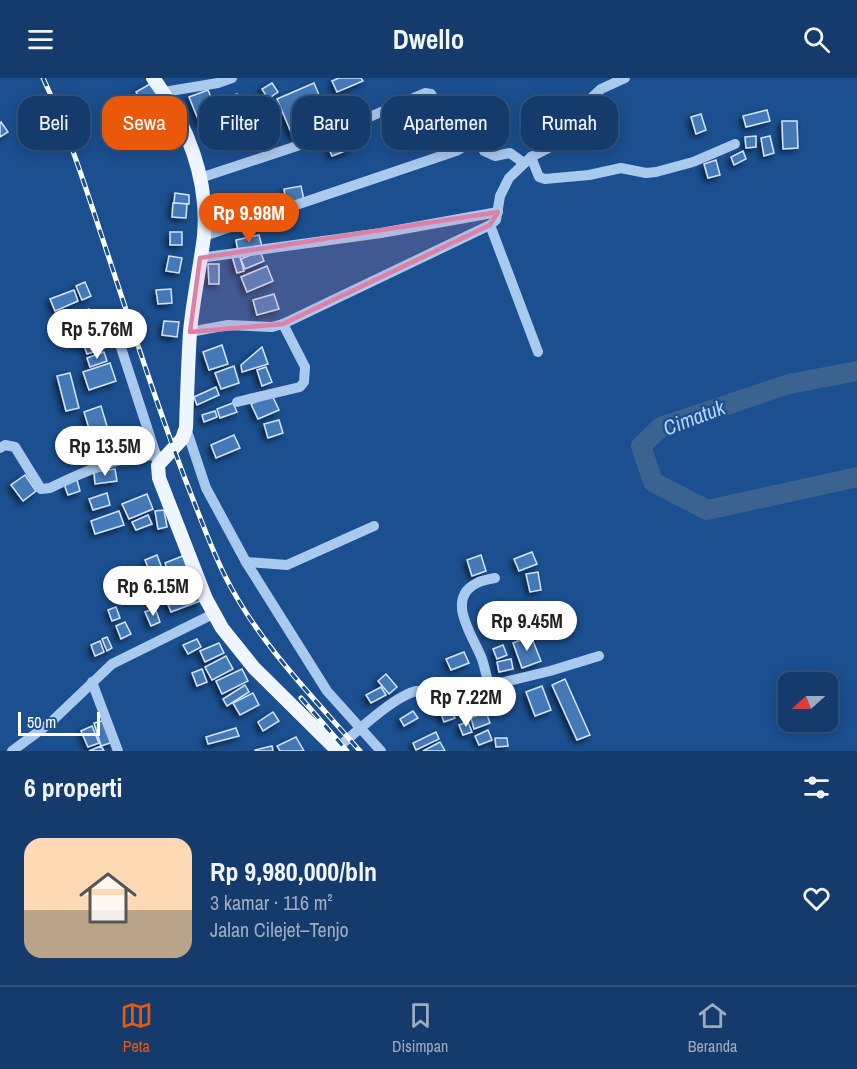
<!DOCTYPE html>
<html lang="id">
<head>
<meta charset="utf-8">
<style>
  body { margin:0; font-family:"Archivo Narrow",sans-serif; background:#1d4271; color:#f1f3f6; height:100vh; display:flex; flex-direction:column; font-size:22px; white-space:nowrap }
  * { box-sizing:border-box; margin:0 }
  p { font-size:20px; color:#9dadc1 }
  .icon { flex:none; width:33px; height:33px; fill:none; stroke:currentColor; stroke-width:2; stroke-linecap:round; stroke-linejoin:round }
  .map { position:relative; height:673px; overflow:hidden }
  .sheet { display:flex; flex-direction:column; background:#143b6b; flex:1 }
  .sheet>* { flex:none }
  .guide { position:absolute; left:18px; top:18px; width:822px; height:54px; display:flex; gap:12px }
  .needle { width:39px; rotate:249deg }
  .controls { position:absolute; left:778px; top:594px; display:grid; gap:12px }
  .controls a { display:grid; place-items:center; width:60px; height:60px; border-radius:12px; background:#143b6b; box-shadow:0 3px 15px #0003,0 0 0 2px #33557e; font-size:30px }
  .scale { position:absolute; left:18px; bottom:15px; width:82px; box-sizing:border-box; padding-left:6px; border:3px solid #fff; border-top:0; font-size:16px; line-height:21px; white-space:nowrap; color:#fff; -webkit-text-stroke:4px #1b4f8f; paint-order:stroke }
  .price { position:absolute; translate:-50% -51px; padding:0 14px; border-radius:21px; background:#fff; color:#222; font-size:20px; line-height:39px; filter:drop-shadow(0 2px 3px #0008) }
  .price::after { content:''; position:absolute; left:50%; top:36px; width:18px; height:14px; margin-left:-9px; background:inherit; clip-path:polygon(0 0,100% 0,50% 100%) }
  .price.current { background:#ea580c; color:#fff }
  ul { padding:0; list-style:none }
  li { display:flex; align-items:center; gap:18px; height:150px; padding:0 24px }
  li+li { border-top:2px solid #33557e }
  li span { display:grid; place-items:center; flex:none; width:168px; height:120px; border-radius:18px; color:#555 }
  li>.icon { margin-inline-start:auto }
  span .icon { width:72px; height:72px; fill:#fffc; stroke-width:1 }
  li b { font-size:26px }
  h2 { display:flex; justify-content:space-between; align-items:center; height:72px; padding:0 24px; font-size:26px }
  .chip { padding:0 21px; border-radius:18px; background:#143b6b; box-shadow:0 3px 15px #0003,0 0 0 2px #33557e; font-size:21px; line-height:54px }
  .chip.current { background:#ea580c; color:#fff }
  header { display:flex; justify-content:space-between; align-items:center; height:78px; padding:0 24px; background:#143b6b; font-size:27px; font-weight:700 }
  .dock { display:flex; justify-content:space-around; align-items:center; height:84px; border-top:2px solid #33557e; background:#143b6b; font-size:16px; color:#9dadc1 }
  .dock a { display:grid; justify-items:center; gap:3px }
  .dock .current { color:#ea580c }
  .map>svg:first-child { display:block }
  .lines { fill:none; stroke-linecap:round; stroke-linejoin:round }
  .river { stroke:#3c6290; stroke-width:20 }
  .building { fill:#4478b7; stroke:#cfe3fa; stroke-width:1.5; filter:url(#shadow) }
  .minor { stroke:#a9c9ee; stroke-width:10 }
  .major { stroke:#f0f6ff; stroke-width:14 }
  .rail-casing { stroke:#fff; stroke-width:5 }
  .rail { stroke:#1b4f8f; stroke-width:3; stroke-dasharray:9; stroke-linecap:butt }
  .marked { fill:#dd80a5; fill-opacity:0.2; stroke:#dd80a5; stroke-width:4.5; stroke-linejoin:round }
  .labels { text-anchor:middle; stroke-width:4.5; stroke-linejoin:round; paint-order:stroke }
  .water-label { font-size:21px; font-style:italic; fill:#b5d3f5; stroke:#1b4f8f }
</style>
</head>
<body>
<header><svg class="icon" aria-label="menu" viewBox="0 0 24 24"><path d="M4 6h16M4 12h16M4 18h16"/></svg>Dwello<svg class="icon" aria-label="search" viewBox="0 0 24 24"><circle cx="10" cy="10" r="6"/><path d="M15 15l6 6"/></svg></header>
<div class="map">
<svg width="857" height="673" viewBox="0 0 857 673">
  <defs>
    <filter id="shadow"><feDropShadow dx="-3" dy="3" stdDeviation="3" flood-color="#0009"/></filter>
  </defs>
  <rect width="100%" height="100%" fill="#1b4f8f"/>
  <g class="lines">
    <path class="river" d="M857,293L789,306L661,349L641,368L653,404L707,432L857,399"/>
  </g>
  <g class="building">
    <path d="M339,0H361L363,3L337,14L332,3Z"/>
    <path d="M155,3L164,20L145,30L136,14Z"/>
    <path d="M272,5L278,14L268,21L262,11Z"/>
    <path d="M314,5L330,43L293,59L277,21Z"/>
    <path d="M208,12L219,39L200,46L189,19Z"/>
    <path d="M237,16L243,32L226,38L221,22Z"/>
    <path d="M767,32L770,43L746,49L743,38Z"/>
    <path d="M701,36L706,52L696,56L691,39Z"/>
    <path d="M782,43H797L798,70L783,71Z"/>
    <path d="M1,44L8,54L0,59V45Z"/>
    <path d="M756,58V69L746,70L745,59Z"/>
    <path d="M770,58L774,75L764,78L761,60Z"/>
    <path d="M347,63L350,71L332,78L329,71Z"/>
    <path d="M743,73L746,81L734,87L731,79Z"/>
    <path d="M716,82L720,97L708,100L704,86Z"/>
    <path d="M301,108L304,122L286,124L284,111Z"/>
    <path d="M175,115L189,117V126L174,125Z"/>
    <path d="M260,117L264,127L245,134L241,124Z"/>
    <path d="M173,125L187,126L186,140L172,139Z"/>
    <rect x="170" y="154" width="12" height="13"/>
    <path d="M259,157L262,169L238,174L236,162Z"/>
    <path d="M260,173L264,183L245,191L241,181Z"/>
    <path d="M239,176L244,193L237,195L232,178Z"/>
    <path d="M169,178L182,180L179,195L166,193Z"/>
    <path d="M208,186H219V206H209Z"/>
    <path d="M267,188L273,203L247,214L241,199Z"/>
    <path d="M85,204L91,218L82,222L76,208Z"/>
    <path d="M171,211L172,225L158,226L156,212Z"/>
    <path d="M74,212L78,223L55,233L50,221Z"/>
    <path d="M274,216L279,231L257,237L253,222Z"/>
    <path d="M89,231L94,244L73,252L68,239Z"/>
    <path d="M164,243L179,244L177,259L162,257Z"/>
    <path d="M98,250L101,259L80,266L77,257Z"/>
    <path d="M103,262L105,270L87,276L84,268Z"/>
    <path d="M222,267L228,286L209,292L203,274Z"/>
    <path d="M262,269L268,286L242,294L241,287Z"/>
    <path d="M104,274L107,283L90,289L87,280Z"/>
    <path d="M110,285L116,303L89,312L83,294Z"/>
    <path d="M234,288L239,305L221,311L215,295Z"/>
    <path d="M266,289L272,304L262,308L257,292Z"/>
    <path d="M70,295L79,330L66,333L57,298Z"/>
    <path d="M216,309L219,317L197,327L194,319Z"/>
    <path d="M272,317L279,332L258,341L251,326Z"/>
    <path d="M233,325L237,334L220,340L217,331Z"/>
    <path d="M101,328L114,372L97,377L84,334Z"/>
    <path d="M215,333L217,339L204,344L202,337Z"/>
    <path d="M279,342L283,355L268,360L264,346Z"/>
    <path d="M141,354L146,368L133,373L127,359Z"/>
    <path d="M86,357L93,378L84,381L77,360Z"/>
    <path d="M234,357L240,370L216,380L211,367Z"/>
    <path d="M115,391L117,403L95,406L94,394Z"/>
    <path d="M25,397L36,413L23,423L11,407Z"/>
    <path d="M77,402L80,413L68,417L64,406Z"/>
    <path d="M107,415L110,427L93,432L89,421Z"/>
    <path d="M147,416L153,431L129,441L122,426Z"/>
    <path d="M164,432L167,449L158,451L155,433Z"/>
    <path d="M119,433L124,447L95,456L91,443Z"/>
    <path d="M148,437L152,446L136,452L132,444Z"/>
    <path d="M532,474L537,486L519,493L514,481Z"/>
    <path d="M157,477L163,493L151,497L145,482Z"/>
    <path d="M185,477L190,491L170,498L165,485Z"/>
    <path d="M481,477L486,493L472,498L467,482Z"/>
    <path d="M188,493L200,523L171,534L159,505Z"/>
    <path d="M538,494L541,512L530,514L526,496Z"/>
    <path d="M502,524L504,528L487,533L485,529Z"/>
    <path d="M532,524L536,534L517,541L514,531Z"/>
    <path d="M116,529L120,540L112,543L108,532Z"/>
    <path d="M155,530L160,544L151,548L145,534Z"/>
    <path d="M507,538L510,545L491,553L488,546Z"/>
    <path d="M125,544L131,556L121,561L116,548Z"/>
    <path d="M531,558L541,583L522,590L513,565Z"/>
    <path d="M107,559L112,570L107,573L102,561Z"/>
    <path d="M197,561L201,569L188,576L183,567Z"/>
    <path d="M100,563L104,574L95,578L91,567Z"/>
    <path d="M219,565L224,575L205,584L200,573Z"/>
    <path d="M503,567L507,577L497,581L493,571Z"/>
    <path d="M464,574L469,585L451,592L446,581Z"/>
    <path d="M226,578L233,591L212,602L205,589Z"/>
    <path d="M511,581L513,591L499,594L497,584Z"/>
    <path d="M202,591L207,604L197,608L192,595Z"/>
    <path d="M242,591L248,603L222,616L216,603Z"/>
    <path d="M386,596L397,609L389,616L378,603Z"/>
    <path d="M565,601L590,657L577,662L552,607Z"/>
    <path d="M245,607L249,614L227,628L223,621Z"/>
    <path d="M542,608L551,632L535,638L526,614Z"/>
    <path d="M381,609L386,617L371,625L366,617Z"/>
    <path d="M253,615L259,627L240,637L233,625Z"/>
    <path d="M495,618L499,628L487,633L483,622Z"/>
    <path d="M449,624L455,640L444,644L438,628Z"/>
    <path d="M413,633L418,640L404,648L400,641Z"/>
    <path d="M273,634L279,643L263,653L258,644Z"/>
    <path d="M486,634L490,645L474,651L471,640Z"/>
    <path d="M106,642L113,664L101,668L94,645Z"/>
    <path d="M468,644L472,654L463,657L459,647Z"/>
    <path d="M92,648L99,665L88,669L81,653Z"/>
    <path d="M236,650L239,658L208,666L206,659Z"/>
    <path d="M488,652L492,662L479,667L475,658Z"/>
    <path d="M436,654L439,661L416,672L413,665Z"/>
    <path d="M296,659L304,673H280L277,668Z"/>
    <path d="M495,660H507L508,668L496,669Z"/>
    <path d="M440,664L445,673H423Z"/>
    <path d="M101,668L104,673H89Z"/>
    <path d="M272,668L273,673H255V672Z"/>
  </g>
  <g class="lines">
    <g class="minor">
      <path d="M164,14L218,5L232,0"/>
      <path d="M484,73L495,78L510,75L524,85"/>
      <path d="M531,79L539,99L545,101L589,97L621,90L646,95L656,94L693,84L735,66"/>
      <path d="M200,100L321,60L425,15L431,16L460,68V71L456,73L204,158"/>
      <path d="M490,147L538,274"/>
      <path d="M200,180L381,155L498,134"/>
      <path d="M111,239L158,383"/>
      <path d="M190,254L228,247L272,249L283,246L490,147L496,142L500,118L509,100L531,79L554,67L585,26L601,11L625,0"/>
      <path d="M237,324L300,309L304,304L305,289L283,246"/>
      <path d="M186,350L206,410L246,484L327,613L381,673"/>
      <path d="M0,370L5,367L15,369L41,411L50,410C85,393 118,378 157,377"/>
      <path d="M246,484L287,487L374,448"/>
      <path d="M92,604L118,673"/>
      <path d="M489,609C487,600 485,590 482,581C474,559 444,521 477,505C482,502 489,501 495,500"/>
      <path d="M336,671C354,656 395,617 417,613C430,611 445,617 459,615L550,593L599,578"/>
      <path d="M12,673L50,645L112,586L213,536"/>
    </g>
    <path class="major" d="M153,0C187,45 209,101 204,158C200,190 193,222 190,254C188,286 187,318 186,350L182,361L158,387L159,400L206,521L222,550L254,590L338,673"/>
    <g class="rail-casing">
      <g id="rail">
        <path d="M43,0C66,49 83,101 100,153C128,237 155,323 187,406C199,436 210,468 225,498C258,564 312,618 360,673"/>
        <path d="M301,620L347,673"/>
      </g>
    </g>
    <use href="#rail" class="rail"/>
  </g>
  <path class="marked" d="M498,134L490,147L283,246L190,254L200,180Z"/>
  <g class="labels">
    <g class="water-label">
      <text transform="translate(694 340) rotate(-21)" y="7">Cimatuk</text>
    </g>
  </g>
</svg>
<div class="controls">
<a><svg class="needle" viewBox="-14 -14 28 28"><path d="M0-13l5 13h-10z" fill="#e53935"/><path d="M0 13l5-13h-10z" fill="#9dadc1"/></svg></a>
</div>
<div class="scale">50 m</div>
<b class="price current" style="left:249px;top:166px">Rp 9.98M</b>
<b class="price" style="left:97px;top:282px">Rp 5.76M</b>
<b class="price" style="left:105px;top:399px">Rp 13.5M</b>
<b class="price" style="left:153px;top:539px">Rp 6.15M</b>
<b class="price" style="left:527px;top:574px">Rp 9.45M</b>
<b class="price" style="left:466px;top:650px">Rp 7.22M</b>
<div class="guide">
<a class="chip">Beli</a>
<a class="chip current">Sewa</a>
<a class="chip">Filter</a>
<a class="chip">Baru</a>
<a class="chip">Apartemen</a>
<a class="chip">Rumah</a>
</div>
</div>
<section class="sheet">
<h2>6 properti<svg class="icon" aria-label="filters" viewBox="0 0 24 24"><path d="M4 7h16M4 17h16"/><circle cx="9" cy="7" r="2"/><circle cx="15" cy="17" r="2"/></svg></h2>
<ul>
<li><span style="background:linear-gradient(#ffd9b3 60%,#b9a48a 0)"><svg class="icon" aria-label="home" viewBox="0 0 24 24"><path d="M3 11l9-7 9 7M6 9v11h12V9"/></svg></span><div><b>Rp 9,980,000/bln</b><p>3 kamar · 116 m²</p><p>Jalan Cilejet–Tenjo</p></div><svg class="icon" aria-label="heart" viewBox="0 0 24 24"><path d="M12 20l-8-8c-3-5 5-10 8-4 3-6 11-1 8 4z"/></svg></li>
</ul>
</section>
<nav class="dock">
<a class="current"><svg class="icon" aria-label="map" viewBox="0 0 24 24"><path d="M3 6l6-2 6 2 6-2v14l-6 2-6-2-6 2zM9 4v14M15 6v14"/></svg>Peta</a>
<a><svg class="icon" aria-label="saved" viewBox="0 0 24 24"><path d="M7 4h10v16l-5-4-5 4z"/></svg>Disimpan</a>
<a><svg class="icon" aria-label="home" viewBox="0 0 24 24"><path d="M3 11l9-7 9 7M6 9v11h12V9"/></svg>Beranda</a>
</nav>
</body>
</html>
